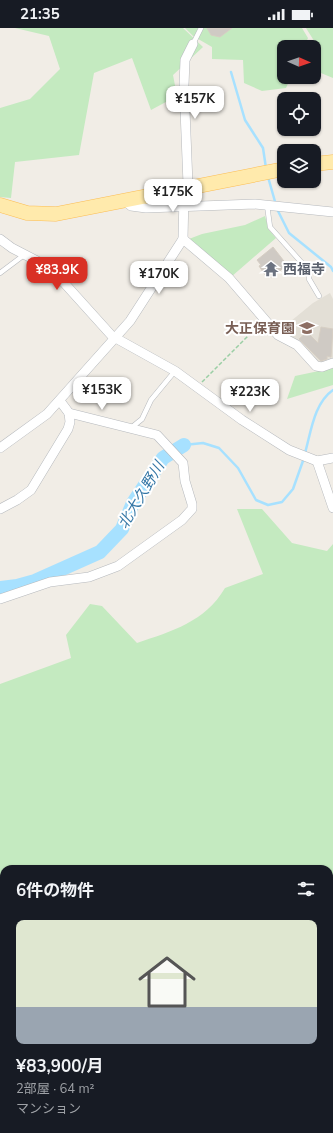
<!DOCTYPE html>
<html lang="ja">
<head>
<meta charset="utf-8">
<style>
  body { margin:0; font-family:"Nunito Sans","Noto Sans JP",sans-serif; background:#242831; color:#f1f3f6; height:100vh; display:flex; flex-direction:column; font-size:15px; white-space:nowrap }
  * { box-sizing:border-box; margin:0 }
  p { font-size:13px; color:#9ea1a6 }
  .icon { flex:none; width:22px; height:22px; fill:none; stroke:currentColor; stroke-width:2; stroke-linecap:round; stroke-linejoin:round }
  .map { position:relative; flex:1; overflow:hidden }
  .sheet { position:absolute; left:0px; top:837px; width:333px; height:268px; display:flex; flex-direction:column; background:#171b24; border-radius:12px 12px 0 0; box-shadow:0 1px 3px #0004 }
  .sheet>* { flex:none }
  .needle { width:26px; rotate:92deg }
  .controls { position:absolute; left:277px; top:12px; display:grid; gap:8px }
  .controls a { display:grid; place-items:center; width:44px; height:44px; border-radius:8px; background:#171b24; box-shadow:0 1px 3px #0004; font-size:20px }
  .price { position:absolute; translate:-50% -34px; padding:0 9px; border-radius:8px; background:#fff; color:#222; font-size:13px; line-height:26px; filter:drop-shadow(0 1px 2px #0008) }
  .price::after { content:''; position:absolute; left:50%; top:24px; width:12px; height:9px; margin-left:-6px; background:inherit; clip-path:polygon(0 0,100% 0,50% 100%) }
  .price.active { background:#d93025; color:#fff }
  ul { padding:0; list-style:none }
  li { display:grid; align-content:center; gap:8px; height:212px; padding:0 16px }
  li span { display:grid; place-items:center; height:124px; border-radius:8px; color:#555 }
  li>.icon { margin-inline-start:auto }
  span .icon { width:72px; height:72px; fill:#fffc; stroke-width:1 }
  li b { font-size:17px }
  h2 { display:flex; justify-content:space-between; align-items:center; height:48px; padding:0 16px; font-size:17px }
  .status { display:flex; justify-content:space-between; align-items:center; height:28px; padding:0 20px; background:#171b24; direction:ltr }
  .status svg { height:11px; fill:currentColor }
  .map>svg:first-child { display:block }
  .education { fill:#e3dfd6 }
  .green { fill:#c4eac0 }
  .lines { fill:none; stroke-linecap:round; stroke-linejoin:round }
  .stream { stroke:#a7e1ff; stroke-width:2.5 }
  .river { stroke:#a7e1ff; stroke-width:14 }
  .building { fill:#cfcac4; stroke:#d6cec3 }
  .service-casing { stroke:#b6b9bd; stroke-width:5.5 }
  .minor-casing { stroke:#b6b9bd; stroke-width:10 }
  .primary-casing { stroke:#fcbd53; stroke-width:15 }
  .path { stroke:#9acea4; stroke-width:1.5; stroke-dasharray:4 2; stroke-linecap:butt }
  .service { stroke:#fff; stroke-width:4.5 }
  .minor { stroke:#fff; stroke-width:9 }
  .primary { stroke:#ffeaac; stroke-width:14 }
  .labels { text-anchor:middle; stroke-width:4; stroke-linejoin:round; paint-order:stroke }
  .worship-label { font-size:14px; font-weight:bold; fill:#5b616d; stroke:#fff; text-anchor:start }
  .education-label { font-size:14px; font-weight:bold; fill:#785e54; stroke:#fff; text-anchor:end }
  .water-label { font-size:15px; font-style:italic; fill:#3678a7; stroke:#fff }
</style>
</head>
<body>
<div class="status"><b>21:35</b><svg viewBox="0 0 49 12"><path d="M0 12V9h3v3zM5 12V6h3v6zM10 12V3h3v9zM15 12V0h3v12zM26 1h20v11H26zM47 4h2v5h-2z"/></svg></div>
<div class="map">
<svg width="333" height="1105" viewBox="0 0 333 1105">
  <rect width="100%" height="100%" fill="#f1ede6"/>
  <path class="education" d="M330,265L333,271V331L323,335H317L276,302L285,298L313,275Z"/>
  <g class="green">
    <path d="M15,0H183L203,19L173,47L177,68L151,82L132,30L94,45L79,127L15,134L11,170L0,169V80L30,71L60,41L49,8Z"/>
    <path d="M185,0H302L308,10L304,19H284V49H291L286,60L262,63L244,55L243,32L212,31V19L193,8Z"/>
    <path d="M306,0H333V50L316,43V16Z"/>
    <path d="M265,188L269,202L276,210L231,249L189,211L202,206L245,197Z"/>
    <path d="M333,340V357L287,371L295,348Z"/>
    <path d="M237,481H262L292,515L327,523L333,516V1084L329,1080V841H4V1061L0,1059V656L71,630L66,607L90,576L102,578L137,615C172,603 205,594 225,560L263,546Z"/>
    <path d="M142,1101H277L276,1105H138Z"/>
  </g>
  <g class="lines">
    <g class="stream">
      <path d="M231,44L245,92L263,120L266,140"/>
      <path d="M268,149L276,177"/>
      <path d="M277,181L289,205L331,239L333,243"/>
      <path d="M184,417L203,415L219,420L238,440L256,472L268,477L282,474L293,461L304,430"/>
      <path d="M305,425C311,404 314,375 333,362"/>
    </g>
    <path class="river" d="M0,560L17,558L35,553L100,524L122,501L133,475L163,430L184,417"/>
  </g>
  <g class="building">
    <path d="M207,0H232L220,9L211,7Z"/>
    <path d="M273,219L287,237L271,250L268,245L265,247L259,238L261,237L257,232Z"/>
    <path d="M321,299L333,301L331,329L327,328V331L321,333L299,311L307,304L318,315Z"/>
  </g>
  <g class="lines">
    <g class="service-casing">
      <g id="service">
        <path d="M193,16L201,0"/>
        <path d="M267,177L270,199L302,235L309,246V251L319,268"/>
        <path d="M0,245L24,227"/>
        <path d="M131,400L142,391L151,372L175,343"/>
      </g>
    </g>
    <g class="minor-casing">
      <g id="minor">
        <path d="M125,173L131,178L146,180L255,176L333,184"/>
        <path d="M0,211L12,220L41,235L57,247L112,308L175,343L242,392L289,422L317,433L333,430"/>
        <path d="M183,211L229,250L278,307L297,317L316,338L322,339L333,335"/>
        <path d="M0,420L47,386L130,293L183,211L184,167L188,156L184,57L185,32L193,16"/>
        <path d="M317,433L333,480"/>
        <path d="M0,481L17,472L31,462L68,401L70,394L69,385"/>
        <path d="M0,571L50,554L89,549L118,538L182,492L192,481V476L185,453L183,435L157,407L69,385L60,373"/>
      </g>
    </g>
    <g class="primary-casing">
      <g id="primary">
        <path d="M314,136L333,134"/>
        <path d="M0,177L27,185L56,186L284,141"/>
      </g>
    </g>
    <path class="path" d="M202,354L259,297"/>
    <use href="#service" class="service"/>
    <use href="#minor" class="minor"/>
    <use href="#primary" class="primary"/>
  </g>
  <defs>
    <g id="temple-bare" transform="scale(1.2)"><path d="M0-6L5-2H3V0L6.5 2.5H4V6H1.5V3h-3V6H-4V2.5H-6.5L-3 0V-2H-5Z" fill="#6b7280" stroke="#fff" stroke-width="2.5" paint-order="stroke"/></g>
    <g id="school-bare" transform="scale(1.2)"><path d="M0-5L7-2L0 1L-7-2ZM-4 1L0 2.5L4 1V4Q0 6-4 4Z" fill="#8d6e63" stroke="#fff" stroke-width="2.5" paint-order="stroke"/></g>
  </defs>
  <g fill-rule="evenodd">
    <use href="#temple-bare" x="271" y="241"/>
    <use href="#school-bare" x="307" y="300"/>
  </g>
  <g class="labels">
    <g class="worship-label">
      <text x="283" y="246">西福寺</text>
    </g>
    <g class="education-label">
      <text x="295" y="305">大正保育園</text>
    </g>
    <g class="water-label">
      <text transform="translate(141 467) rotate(-59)" y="5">北大久野川</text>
    </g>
  </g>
</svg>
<div class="controls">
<a><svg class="needle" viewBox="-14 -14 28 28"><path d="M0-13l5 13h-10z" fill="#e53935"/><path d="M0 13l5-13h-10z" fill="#9ea1a6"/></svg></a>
<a><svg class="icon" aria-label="locate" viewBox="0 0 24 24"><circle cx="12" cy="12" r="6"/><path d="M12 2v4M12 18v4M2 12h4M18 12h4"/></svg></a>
<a><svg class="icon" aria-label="layers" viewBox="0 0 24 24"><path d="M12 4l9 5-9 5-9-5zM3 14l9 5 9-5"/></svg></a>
</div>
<b class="price" style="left:195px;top:92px">¥157K</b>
<b class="price" style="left:173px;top:185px">¥175K</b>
<b class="price active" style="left:57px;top:263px">¥83.9K</b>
<b class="price" style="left:159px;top:267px">¥170K</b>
<b class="price" style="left:102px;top:383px">¥153K</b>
<b class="price" style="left:250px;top:385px">¥223K</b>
<section class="sheet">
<h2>6件の物件<svg class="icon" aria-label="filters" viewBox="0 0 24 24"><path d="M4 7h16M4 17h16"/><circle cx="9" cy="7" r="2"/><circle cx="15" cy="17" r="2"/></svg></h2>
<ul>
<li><span style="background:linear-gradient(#dfe7d0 70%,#9aa5b1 0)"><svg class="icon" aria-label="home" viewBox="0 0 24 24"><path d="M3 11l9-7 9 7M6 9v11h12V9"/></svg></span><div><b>¥83,900/月</b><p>2部屋 · 64 m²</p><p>マンション</p></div></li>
</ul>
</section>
</div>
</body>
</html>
